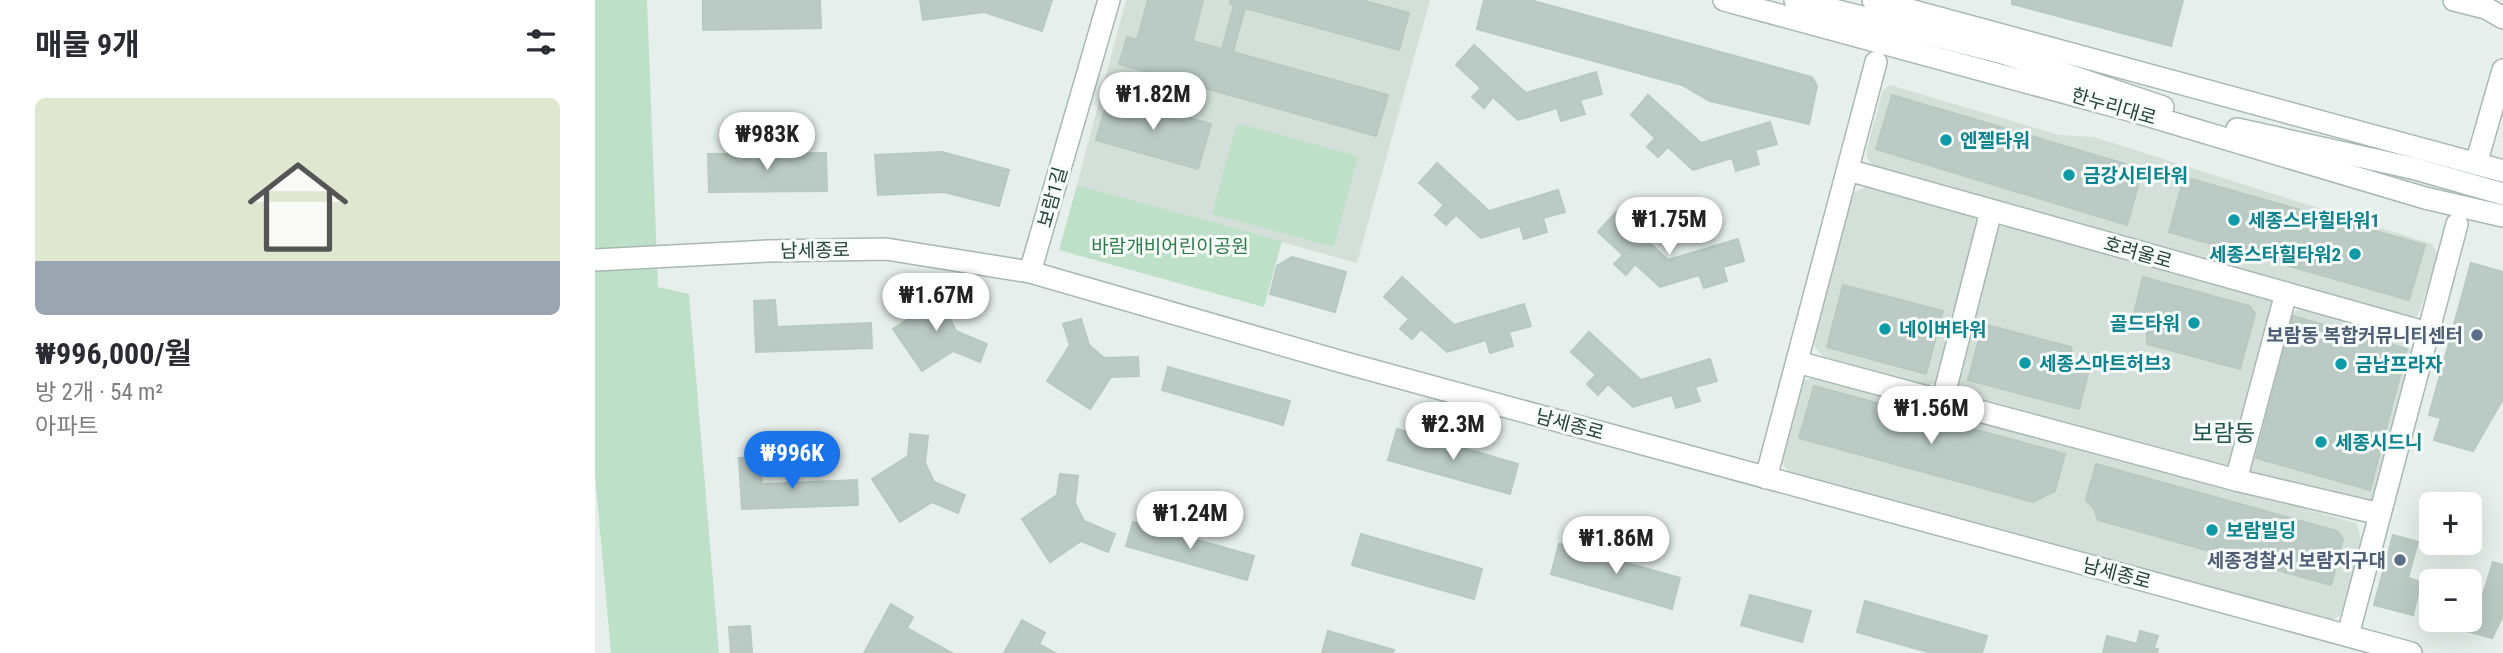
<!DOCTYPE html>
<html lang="ko">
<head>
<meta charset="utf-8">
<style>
  body { margin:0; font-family:"Roboto Condensed","Noto Sans KR",sans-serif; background:#f2f2f3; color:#2b2b33; height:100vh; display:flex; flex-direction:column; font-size:26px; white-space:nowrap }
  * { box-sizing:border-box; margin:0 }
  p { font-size:23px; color:#7c7c81 }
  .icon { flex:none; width:38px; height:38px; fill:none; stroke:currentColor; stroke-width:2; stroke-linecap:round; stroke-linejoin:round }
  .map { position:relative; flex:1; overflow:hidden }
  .panel { display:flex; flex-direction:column; background:#fff; width:595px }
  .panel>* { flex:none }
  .controls { position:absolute; left:1824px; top:492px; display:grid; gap:14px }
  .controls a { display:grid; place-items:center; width:63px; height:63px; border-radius:10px; background:#fff; box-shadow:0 7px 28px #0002; font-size:35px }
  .price { position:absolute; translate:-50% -60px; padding:0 16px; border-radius:24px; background:#fff; color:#222; font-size:23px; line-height:46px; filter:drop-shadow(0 2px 4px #0008) }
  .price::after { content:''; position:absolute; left:50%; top:42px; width:21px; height:16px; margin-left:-10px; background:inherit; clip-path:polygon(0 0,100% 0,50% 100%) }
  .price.active { background:#1a73e8; color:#fff }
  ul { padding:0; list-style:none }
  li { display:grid; align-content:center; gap:14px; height:371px; padding:0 35px }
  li+li { border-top:2px solid #e1e1e2 }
  li span { display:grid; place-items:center; height:217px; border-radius:10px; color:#555 }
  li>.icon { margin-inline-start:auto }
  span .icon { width:126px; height:126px; fill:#fffc; stroke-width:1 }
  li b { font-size:30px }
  h2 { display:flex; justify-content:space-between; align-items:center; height:84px; padding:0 35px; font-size:30px }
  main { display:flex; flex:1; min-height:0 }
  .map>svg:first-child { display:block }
  .built { fill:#d4dfda }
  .green { fill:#bfe0c8 }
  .building { fill:#bbcac4; stroke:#b8c9c2; stroke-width:2 }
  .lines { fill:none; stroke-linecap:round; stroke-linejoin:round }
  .minor-casing { stroke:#a8b8b2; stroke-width:24 }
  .minor { stroke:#fff; stroke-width:21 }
  .culture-dot { fill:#0f9aa8; stroke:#f7fbf9; stroke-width:2.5 }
  .service-dot { fill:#5c6f8a; stroke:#f7fbf9; stroke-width:2.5 }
  .labels { text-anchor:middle; stroke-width:6; stroke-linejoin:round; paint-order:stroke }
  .street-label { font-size:19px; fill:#24423a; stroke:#f7fbf9 }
  .culture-label { font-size:19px; font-weight:bold; fill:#0d838f; stroke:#f7fbf9; text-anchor:start }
  .park-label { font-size:19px; fill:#2d7a4b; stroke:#f7fbf9 }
  .service-label { font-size:19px; font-weight:bold; fill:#4e5e75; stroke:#f7fbf9; text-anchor:end }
  .quarter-label { font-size:23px; fill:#1f5548; stroke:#f7fbf9 }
</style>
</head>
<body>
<main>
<section class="panel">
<h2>매물 9개<svg class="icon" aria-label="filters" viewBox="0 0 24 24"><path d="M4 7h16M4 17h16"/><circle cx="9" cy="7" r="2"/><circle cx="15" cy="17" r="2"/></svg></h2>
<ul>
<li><span style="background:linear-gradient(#dfe7d0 75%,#9aa5b1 0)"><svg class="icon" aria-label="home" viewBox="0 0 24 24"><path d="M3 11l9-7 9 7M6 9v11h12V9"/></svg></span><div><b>₩996,000/월</b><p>방 2개 · 54 m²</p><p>아파트</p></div></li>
</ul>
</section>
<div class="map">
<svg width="1908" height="653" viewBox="0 0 1908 653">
  <rect width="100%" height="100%" fill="#e6efeb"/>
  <g class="built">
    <path d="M531,0H835L762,263L482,185Z"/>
    <path d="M1295,85L1464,135L1499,137L1837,244L1844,257L1823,315L1813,319L1280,168L1272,158V149L1288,90Z"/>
    <path d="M1275,185L1379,215L1383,230L1342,382L1332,386L1229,357L1220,347L1218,338L1254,203L1260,192Z"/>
    <path d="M1416,222L1675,297L1679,312L1638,464L1629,468L1370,394L1361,384L1401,228Z"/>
    <path d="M1708,308L1812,337L1816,352L1779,501L1775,504L1656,473L1652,461L1693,314Z"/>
    <path d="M1225,375L1761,523L1767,540L1746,615L1732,623L1197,475L1188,465L1186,456L1204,392L1209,381Z"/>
  </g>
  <g class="green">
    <path d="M0,0H52L63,287L94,294L124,653H16L0,475Z"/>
    <path d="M642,123L763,156L739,247L617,214Z"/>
    <path d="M482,185L687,241L669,307L464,250Z"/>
  </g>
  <g class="building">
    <path d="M108,0H225L226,28L108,30Z"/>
    <path d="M325,0H457L447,31L389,12L328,20Z"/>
    <path d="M553,0H608L598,41L627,49L639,5L635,4V0H766L814,13L804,50L650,8L638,52L793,95L781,136L524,64L532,37L542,40Z"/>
    <path d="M889,0H935L1217,77L1222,86L1214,124L1115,101L1087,85L882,29Z"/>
    <path d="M1417,0H1588L1576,46L1417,4Z"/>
    <path d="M879,45L931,93L1001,72L1007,94L985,100L990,114L966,121L962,108L923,120L898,97L889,108L877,97L886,88L861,65Z"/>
    <path d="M514,95L616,124L603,169L501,140Z"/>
    <path d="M1053,95L1106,143L1175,122L1182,144L1160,150L1164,164L1141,171L1137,158L1098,170L1073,147L1063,157L1052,147L1060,138L1036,115Z"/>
    <path d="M1297,95L1531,164L1543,186L1532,225L1281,149Z"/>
    <path d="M347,152L414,170L404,206L349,192L283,195L280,155Z"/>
    <path d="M231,153L232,191L114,192L113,154Z"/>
    <path d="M842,163L894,211L963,190L970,212L948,218L952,232L929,239L925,226L886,238L861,215L851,225L840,215L849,205L824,183Z"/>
    <path d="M1589,177L1830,245L1814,300L1574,232Z"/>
    <path d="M1021,212L1073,260L1143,239L1149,261L1128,267L1132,281L1109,288L1104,275L1065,287L1040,264L1031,275L1019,264L1028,255L1003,232Z"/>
    <path d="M697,257L751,272L740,312L675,294L682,266Z"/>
    <path d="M1876,263L1908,272V399L1878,451L1839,440L1846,418L1834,415Z"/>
    <path d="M807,277L859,325L929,304L936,326L914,332L918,346L895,353L891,340L852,352L826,329L817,339L805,329L814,319L789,297Z"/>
    <path d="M1548,277L1655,306L1660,314L1645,369L1552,344V334L1544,325L1537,322Z"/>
    <path d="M337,283L355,286L352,313L361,331L392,344L385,362L358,351L327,371L298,329L334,305Z"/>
    <path d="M1248,285L1348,311L1331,374L1232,347Z"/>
    <path d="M180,300L182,327L276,323L277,348L161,352L159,301Z"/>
    <path d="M1698,316L1812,349L1775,490L1661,458Z"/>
    <path d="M486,319L494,345L509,358L543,357L544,376L516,377L495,409L452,381L475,345L468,324Z"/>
    <path d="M1388,324L1476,347L1478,358L1485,368L1493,373L1484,409L1373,380Z"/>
    <path d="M994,332L1046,380L1115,359L1122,381L1100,387L1105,401L1081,408L1077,395L1038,407L1013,384L1003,395L992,384L1001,375L976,352Z"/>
    <path d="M573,367L695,401L688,425L567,390Z"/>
    <path d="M1219,386L1470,454L1460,491L1438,502L1204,438Z"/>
    <path d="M802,429L923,464L915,494L793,460Z"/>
    <path d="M315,434L333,436L330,463L339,482L370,495L363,513L337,502L305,522L277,479L313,456Z"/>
    <path d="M165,457L167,484L262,480L263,505L147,509L144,458Z"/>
    <path d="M1501,464L1742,531L1748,539L1736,585L1503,520L1499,509L1491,500Z"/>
    <path d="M465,474L483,476L480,503L489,521L520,534L513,552L486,541L455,562L427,519L462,495Z"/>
    <path d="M538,522L659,556L652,580L531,546Z"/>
    <path d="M766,534L887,569L879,599L757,565Z"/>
    <path d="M1798,535L1823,542L1813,578L1826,582L1818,615L1779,605Z"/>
    <path d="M964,544L1085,578L1077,609L956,574Z"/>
    <path d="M1898,562L1908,565V616L1897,638L1843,623V620H1874V593L1887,597Z"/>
    <path d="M1155,595L1216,611L1207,642L1146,625Z"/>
    <path d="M1270,601L1392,636L1387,653H1336L1262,632Z"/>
    <path d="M296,604L318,617L312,628L357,653H269Z"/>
    <path d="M427,620L450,633L444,644L460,653H409Z"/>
    <path d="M155,626L157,653H136L134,627Z"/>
    <path d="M733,631L799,650L798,653H727Z"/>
    <path d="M1545,631L1563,636L1559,648L1563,649L1562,653H1508L1512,636L1542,644Z"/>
  </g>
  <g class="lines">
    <g class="minor-casing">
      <g id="minor">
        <path d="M1129,0L1541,112L1830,198L1908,216"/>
        <path d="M1200,0L1408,53L1568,107"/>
        <path d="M1278,0L1908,171"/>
        <path d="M1859,0L1891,8L1908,18"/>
        <path d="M1642,129L1817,168L1908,194"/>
        <path d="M1881,164L1908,70"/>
        <path d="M1253,170L1833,333"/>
        <path d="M0,260L173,251L291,249L435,272L747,362L1816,653"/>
        <path d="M435,272L514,0"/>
        <path d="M1202,362L1641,480L1785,514"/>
        <path d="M1348,399L1396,211"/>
        <path d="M1171,478L1281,62"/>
        <path d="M1641,480L1691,293"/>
        <path d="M1753,635L1862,224"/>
      </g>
    </g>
    <use href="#minor" class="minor"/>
  </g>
  <g class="culture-dot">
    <circle cx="1351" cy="140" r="7"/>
    <circle cx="1474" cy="175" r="7"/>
    <circle cx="1639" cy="220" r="7"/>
    <circle cx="1760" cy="254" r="7"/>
    <circle cx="1599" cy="323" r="7"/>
    <circle cx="1290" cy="329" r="7"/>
    <circle cx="1430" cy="363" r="7"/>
    <circle cx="1746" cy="364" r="7"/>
    <circle cx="1726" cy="442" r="7"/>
    <circle cx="1617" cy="530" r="7"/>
  </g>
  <g class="service-dot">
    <circle cx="1882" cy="335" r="7"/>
    <circle cx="1805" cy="560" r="7"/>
  </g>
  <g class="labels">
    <g class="street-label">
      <text transform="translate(1519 106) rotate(16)" y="7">한누리대로</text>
      <text transform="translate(457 197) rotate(-74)" y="7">보람1길</text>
      <text transform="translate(220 250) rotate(-1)" y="7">남세종로</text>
      <text transform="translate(1543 252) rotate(16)" y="7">호려울로</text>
      <text transform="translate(975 424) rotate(15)" y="7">남세종로</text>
      <text transform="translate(1522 573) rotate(15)" y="7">남세종로</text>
    </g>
    <g class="culture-label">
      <text x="1365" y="147">엔젤타워</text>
      <text x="1488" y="182">금강시티타워</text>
      <text x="1653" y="227">세종스타힐타워1</text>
      <text x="1746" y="261" text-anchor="end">세종스타힐타워2</text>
      <text x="1585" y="330" text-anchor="end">골드타워</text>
      <text x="1304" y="336">네이버타워</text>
      <text x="1444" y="370">세종스마트허브3</text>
      <text x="1760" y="371">금남프라자</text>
      <text x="1740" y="449">세종시드니</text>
      <text x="1631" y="537">보람빌딩</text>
    </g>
    <g class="park-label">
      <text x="575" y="253">바람개비어린이공원</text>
    </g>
    <g class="service-label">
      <text x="1868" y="342">보람동 복합커뮤니티센터</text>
      <text x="1791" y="567">세종경찰서 보람지구대</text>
    </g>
    <g class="quarter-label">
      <text x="1629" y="441">보람동</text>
    </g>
  </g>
</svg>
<div class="controls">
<a>+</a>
<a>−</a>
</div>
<b class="price" style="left:558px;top:132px">₩1.82M</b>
<b class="price" style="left:172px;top:172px">₩983K</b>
<b class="price" style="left:1074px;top:257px">₩1.75M</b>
<b class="price" style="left:341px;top:333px">₩1.67M</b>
<b class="price" style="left:1336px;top:446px">₩1.56M</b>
<b class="price" style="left:858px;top:462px">₩2.3M</b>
<b class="price active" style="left:197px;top:491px">₩996K</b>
<b class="price" style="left:595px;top:551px">₩1.24M</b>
<b class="price" style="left:1021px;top:576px">₩1.86M</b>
</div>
</main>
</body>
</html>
